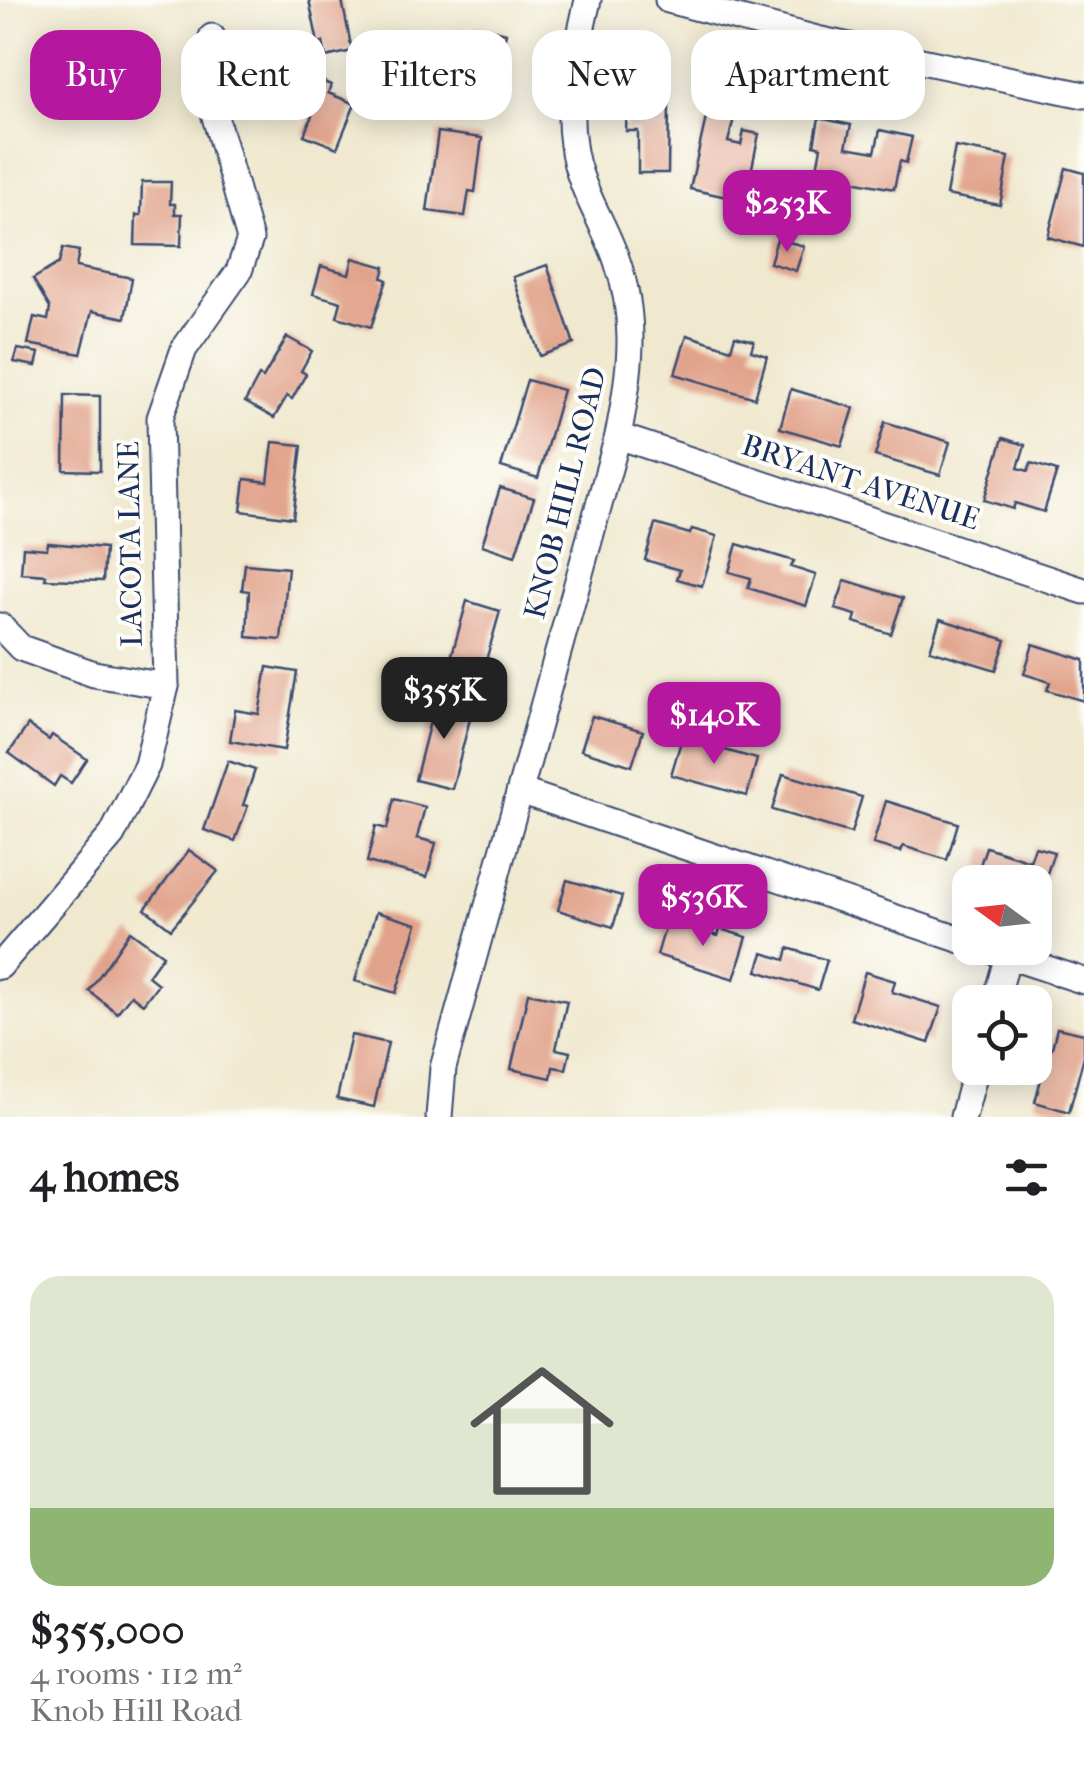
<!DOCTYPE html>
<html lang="en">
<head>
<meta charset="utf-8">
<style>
  body { margin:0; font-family:"IM FELL French Canon",serif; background:#f6f6f6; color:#202124; height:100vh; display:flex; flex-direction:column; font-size:38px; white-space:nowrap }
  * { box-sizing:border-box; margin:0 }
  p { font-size:32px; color:#757577 }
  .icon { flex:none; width:55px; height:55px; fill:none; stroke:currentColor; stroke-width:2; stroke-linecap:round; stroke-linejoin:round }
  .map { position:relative; height:1117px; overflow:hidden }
  .panel { display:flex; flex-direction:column; background:#fff; flex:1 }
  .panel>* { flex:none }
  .banner { position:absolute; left:30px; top:30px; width:1025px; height:90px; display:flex; gap:20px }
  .needle { width:65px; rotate:285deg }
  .controls { position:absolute; left:952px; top:865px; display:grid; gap:20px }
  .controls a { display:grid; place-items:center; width:100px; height:100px; border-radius:20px; background:#fff; box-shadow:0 5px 25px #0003; font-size:50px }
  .price { position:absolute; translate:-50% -85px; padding:0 22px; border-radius:20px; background:#b5179e; color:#fff; font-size:32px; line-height:65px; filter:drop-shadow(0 2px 5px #0008) }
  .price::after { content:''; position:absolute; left:50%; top:60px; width:30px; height:22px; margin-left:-15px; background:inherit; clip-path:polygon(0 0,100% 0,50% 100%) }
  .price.active { background:#222; color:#fff }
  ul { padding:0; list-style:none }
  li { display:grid; align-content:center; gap:20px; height:530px; padding:0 30px }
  li span { display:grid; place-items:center; height:310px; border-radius:30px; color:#555 }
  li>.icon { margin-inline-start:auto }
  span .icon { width:180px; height:180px; fill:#fffc; stroke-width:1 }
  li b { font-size:42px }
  h2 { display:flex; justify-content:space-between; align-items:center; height:120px; padding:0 30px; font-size:42px }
  .chip { padding:0 35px; border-radius:30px; background:#fff; box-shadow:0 5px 25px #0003; font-size:35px; line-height:90px }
  .chip.active { background:#b5179e; color:#fff }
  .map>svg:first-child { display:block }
  .building { fill:#e1a28a }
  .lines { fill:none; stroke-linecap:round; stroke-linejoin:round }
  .minor-casing { stroke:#3b4b6f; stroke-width:29 }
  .minor { stroke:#fff; stroke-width:25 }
  .labels { text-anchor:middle; stroke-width:8; stroke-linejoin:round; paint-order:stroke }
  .street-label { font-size:30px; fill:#1b2f5e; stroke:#fdfcf7 }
</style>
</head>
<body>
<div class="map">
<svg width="1084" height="1117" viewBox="0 0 1084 1117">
  <rect width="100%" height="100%" fill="#fdfcf7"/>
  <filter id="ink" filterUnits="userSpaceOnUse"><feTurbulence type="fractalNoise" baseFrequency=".01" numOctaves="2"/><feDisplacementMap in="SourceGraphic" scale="20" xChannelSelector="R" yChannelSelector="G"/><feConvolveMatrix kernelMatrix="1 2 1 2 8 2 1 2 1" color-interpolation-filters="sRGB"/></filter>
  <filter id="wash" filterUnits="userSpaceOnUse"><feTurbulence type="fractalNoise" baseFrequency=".0048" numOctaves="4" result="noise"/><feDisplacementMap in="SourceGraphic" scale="40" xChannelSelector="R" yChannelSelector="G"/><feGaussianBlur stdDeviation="2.25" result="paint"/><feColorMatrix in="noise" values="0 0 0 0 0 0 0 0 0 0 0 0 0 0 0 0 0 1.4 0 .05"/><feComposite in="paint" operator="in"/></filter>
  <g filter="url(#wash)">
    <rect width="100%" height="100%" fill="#f0e9cf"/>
    <g id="blocks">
      <g class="building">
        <path d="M309,0H342L352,51L326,57L323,42L318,43Z"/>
        <path d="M477,26L506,33L499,64L510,66L502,96L457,84L464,55L470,56Z"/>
        <path d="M50,43L102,46L101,75L85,74V82H78L77,96L46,94Z"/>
        <path d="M305,74L331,85L328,93L355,104L337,148L304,135L312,116L297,110L300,103L294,101Z"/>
        <path d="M768,75L797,84L792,103L762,94Z"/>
        <path d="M627,101H669L668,173H638V131H626Z"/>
        <path d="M709,104L736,110L728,142L741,145L744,131L759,134L745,201L690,189Z"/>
        <path d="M819,118L851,125L846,147L875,152L880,130L912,137L906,163L900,161L894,189L816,174L821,147L814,145Z"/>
        <path d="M438,132L482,138L475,192L469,191L465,216L427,211Z"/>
        <path d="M955,147L1009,157L1000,205L946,195Z"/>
        <path d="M1066,168L1084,173V247L1048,237Z"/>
        <path d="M142,182H171L170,204H175V214H182L181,246L135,245L136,215H141Z"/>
        <path d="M777,239L804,246L796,271L770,263Z"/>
        <path d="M63,248L79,251L76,267L132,278L125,318L92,311L81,354L28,344L34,317L48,320L50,308L33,279L59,263Z"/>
        <path d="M353,258L385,267L382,278L387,280L371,327L337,317L341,302L313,294L321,266L349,274Z"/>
        <path d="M547,265L574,344L540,356L513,277Z"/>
        <path d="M687,335L731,349L735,336L754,341L751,351L767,356L755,398L675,374Z"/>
        <path d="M287,337L312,351L301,371L306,374L292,399L287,396L274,418L245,402L259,376L263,378Z"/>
        <path d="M18,349L39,353L36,366L14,362Z"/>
        <path d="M527,380L563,390L538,478L501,467Z"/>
        <path d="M791,389L854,408L842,446L780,428Z"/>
        <path d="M65,395L100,396V471L64,470Z"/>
        <path d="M885,422L950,442L940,475L875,456Z"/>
        <path d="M1003,438L1025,445L1018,468L1028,471L1031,463L1057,471L1044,512L1015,503L1013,509L984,500Z"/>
        <path d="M273,442L302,445L293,518L241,511L245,479L268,482Z"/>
        <path d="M500,488L534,498L515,556L482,545Z"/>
        <path d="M655,524L690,534L692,529L717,536L702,586L677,579L680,570L645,560Z"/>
        <path d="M48,543L105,548L103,581L45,579L46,575L21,573L23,547L47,549Z"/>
        <path d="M737,544L794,561L791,567L816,575L806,606L748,588L751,578L729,572Z"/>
        <path d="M245,564L288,568L281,640L247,637L249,591L242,590Z"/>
        <path d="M845,580L903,598L891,634L854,622L856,615L835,609Z"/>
        <path d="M467,601L500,611L479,685L446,676Z"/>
        <path d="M940,619L1006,640L996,670L930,650Z"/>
        <path d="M1033,644L1084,660V701L1047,690L1050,682L1024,674Z"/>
        <path d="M267,667L297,672L284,750L230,741L235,710L259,714Z"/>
        <path d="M437,694L474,703L452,789L415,780Z"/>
        <path d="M592,716L643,731L632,766L581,750Z"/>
        <path d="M28,725L49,740L52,735L87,759L71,783L60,776L54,786L9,753Z"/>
        <path d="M682,738L757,759L747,796L671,775Z"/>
        <path d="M228,761L255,770L243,805L248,806L235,841L204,830Z"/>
        <path d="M783,774L862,797L851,833L772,810Z"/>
        <path d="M394,799L425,807L417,838L436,843L427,877L367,862L376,826L387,829Z"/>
        <path d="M886,801L958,823L947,860L903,846L901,852L873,844Z"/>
        <path d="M986,847L1030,861L1035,847L1054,852L1039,898L1035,896V882H993L976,877Z"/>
        <path d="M189,850L218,871L171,929L145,909Z"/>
        <path d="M567,880L622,896L613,927L558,910Z"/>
        <path d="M376,912L417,924L396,993L355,981Z"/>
        <path d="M667,921L718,936L720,929L747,937L734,979L657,955Z"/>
        <path d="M130,931L163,955L148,976L158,984L143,1004L131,995L117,1013L89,991Z"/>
        <path d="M788,948L827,960L818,990L757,971L763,953L785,960Z"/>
        <path d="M865,972L895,981L892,992L941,1007L929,1043L851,1019Z"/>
        <path d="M528,993L567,1001L556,1049L570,1052L566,1069L553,1067L551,1078L511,1069Z"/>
        <path d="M1057,1028L1084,1034V1056L1069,1112L1035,1102L1041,1079L1034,1077L1044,1046L1052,1048Z"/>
        <path d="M351,1035L388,1043L374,1107L337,1099Z"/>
      </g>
    </g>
  </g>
  <g filter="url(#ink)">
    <use href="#blocks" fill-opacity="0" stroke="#3b4b6f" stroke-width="2.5"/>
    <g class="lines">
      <g class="minor-casing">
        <g id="minor">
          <path d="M668,0L821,40L1084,95"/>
          <path d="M618,436L1084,591"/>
          <path d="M0,626L21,648L94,674L166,686"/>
          <path d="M520,791L970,943"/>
          <path d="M984,948L1084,981"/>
          <path d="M0,966L112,835L147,765L166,686L160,418L184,349L239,271L250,239L212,106V37"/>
          <path d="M995,1002L1008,956"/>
          <path d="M439,1117L443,1068L618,436C630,375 638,321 617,261C604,222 578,187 573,145C566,97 577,47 588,0"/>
          <path d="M963,1117L976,1068"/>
        </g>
      </g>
      <use href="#minor" class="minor"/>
    </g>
  </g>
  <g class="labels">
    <g class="street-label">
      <text transform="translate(861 482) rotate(18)" y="10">BRYANT AVENUE</text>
      <text transform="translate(565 493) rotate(-76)" y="10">KNOB HILL ROAD</text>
      <text transform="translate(130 544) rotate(-91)" y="10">LACOTA LANE</text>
    </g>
  </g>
</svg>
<div class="controls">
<a><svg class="needle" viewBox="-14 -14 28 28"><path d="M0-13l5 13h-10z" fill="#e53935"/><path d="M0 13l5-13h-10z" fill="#757577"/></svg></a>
<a><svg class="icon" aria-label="locate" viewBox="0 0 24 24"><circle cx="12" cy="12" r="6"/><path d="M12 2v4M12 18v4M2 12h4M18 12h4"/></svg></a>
</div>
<b class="price" style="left:787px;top:255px">$253K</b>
<b class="price active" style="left:444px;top:742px">$355K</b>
<b class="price" style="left:714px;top:767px">$140K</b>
<b class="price" style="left:703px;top:949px">$536K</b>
<div class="banner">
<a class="chip active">Buy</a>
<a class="chip">Rent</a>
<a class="chip">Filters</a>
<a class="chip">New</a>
<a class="chip">Apartment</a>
</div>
</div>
<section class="panel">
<h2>4 homes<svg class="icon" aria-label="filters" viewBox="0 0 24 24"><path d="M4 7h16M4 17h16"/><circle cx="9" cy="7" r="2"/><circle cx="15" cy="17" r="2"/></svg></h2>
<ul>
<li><span style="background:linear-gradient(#dfe7d0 75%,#8fb573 0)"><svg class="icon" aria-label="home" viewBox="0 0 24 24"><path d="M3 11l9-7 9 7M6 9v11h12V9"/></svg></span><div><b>$355,000</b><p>4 rooms · 112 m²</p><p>Knob Hill Road</p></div></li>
</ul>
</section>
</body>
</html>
